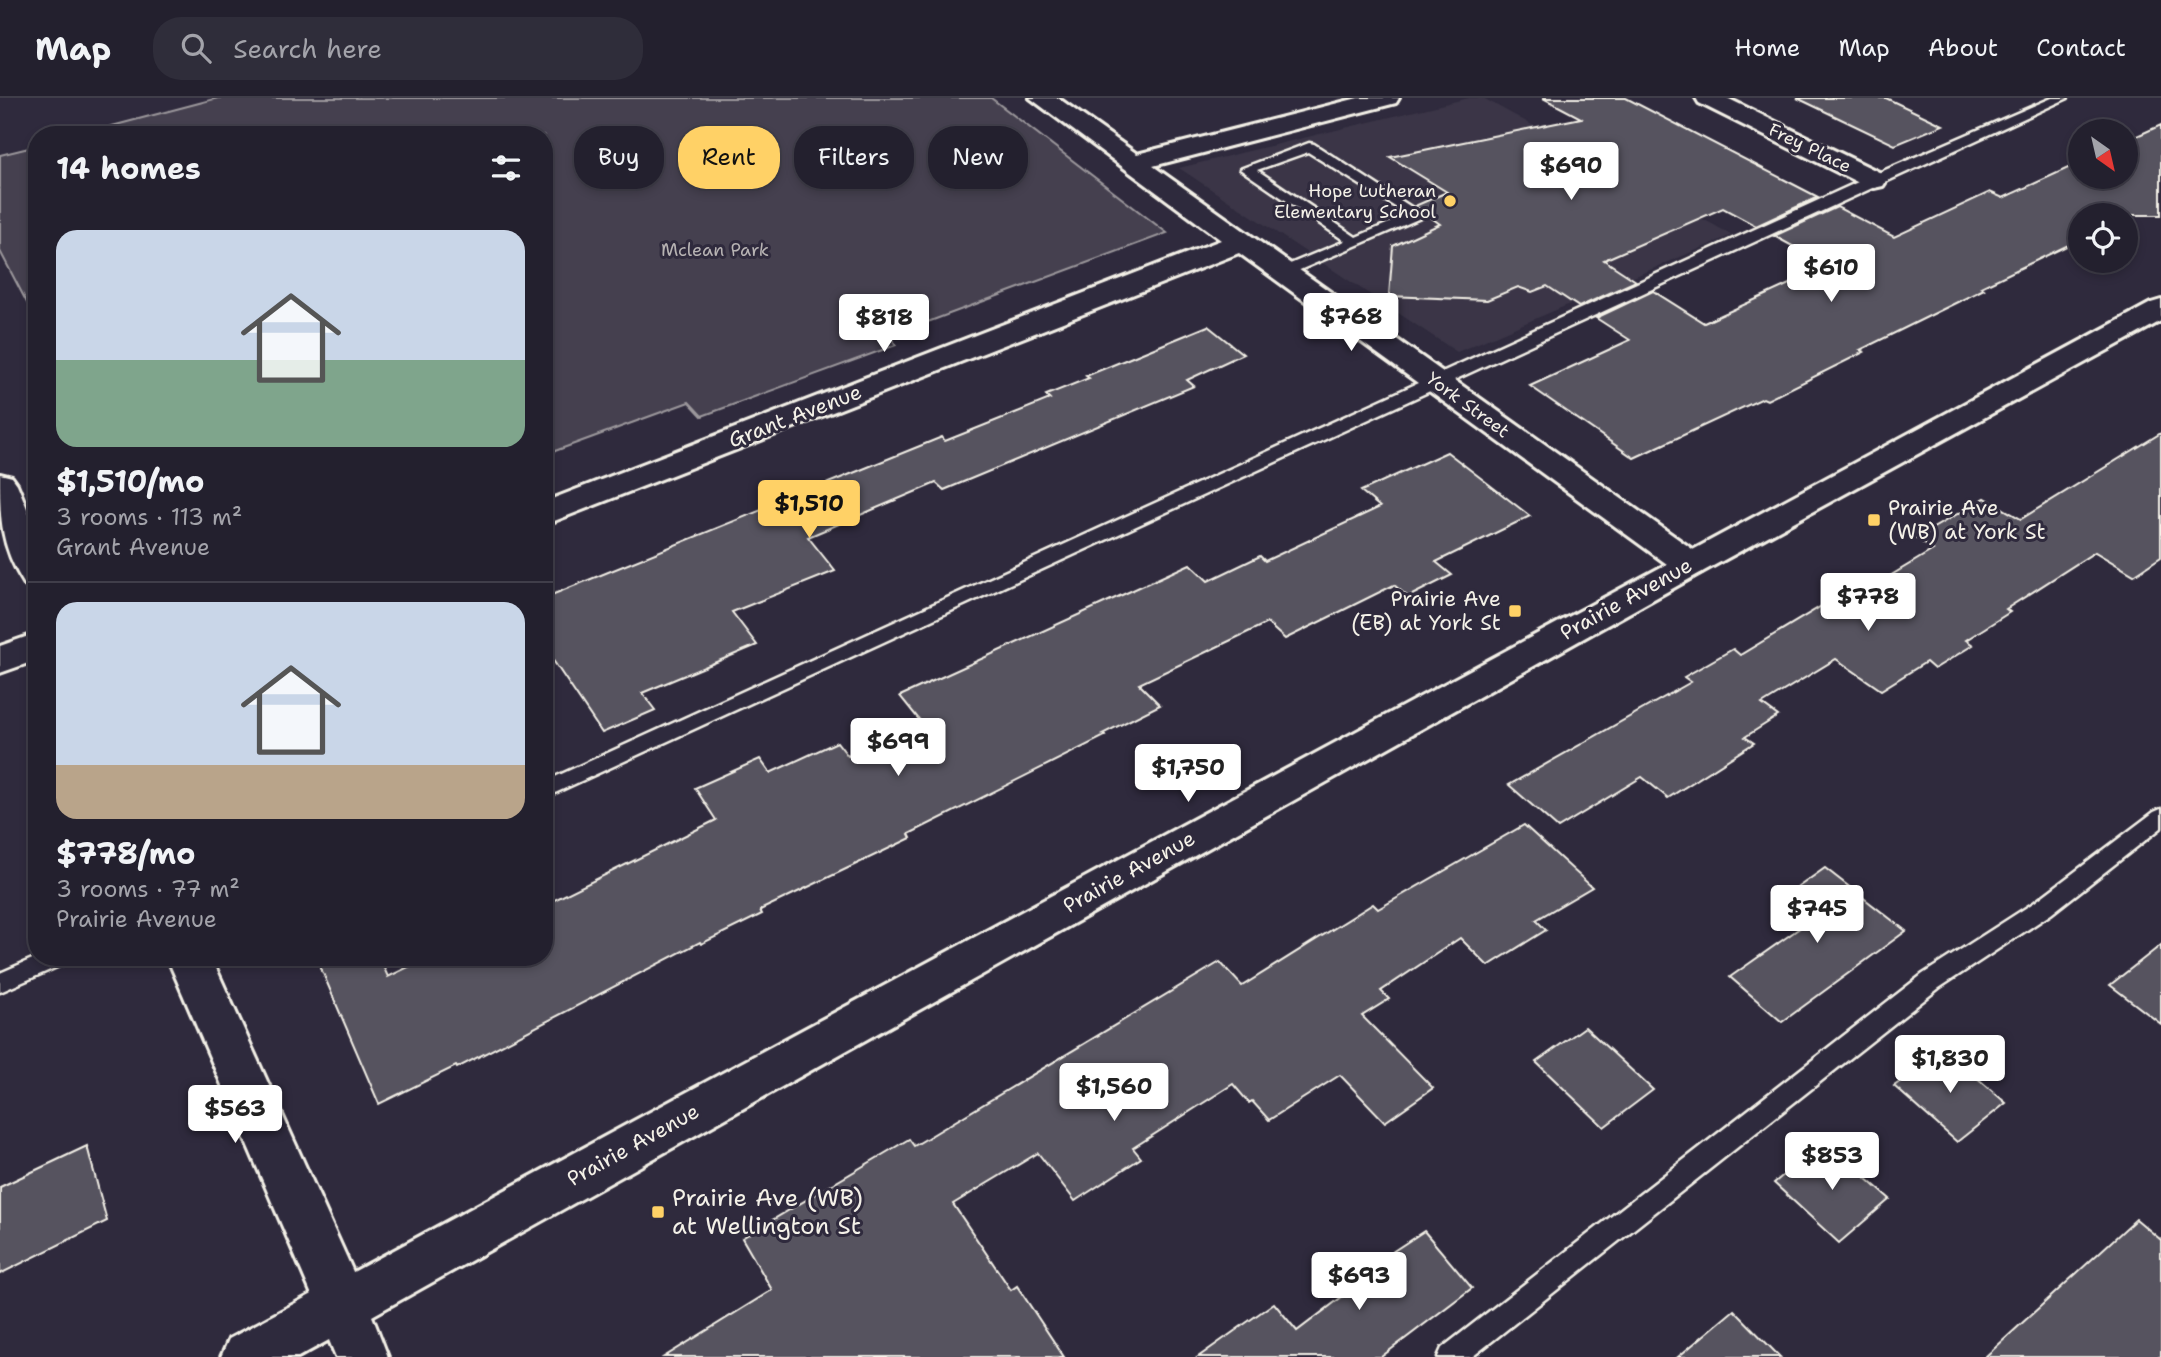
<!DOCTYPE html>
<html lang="en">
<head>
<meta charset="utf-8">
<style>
  body { margin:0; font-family:"Shantell Sans",sans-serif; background:#2f2d3a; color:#f1f3f6; height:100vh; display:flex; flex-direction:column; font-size:26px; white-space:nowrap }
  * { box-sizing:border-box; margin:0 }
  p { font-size:23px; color:#a3a3aa }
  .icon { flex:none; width:38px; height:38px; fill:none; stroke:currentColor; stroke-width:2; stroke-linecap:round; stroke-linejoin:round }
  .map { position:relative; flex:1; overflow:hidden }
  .sheet { position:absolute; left:28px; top:28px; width:525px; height:840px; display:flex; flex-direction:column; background:#23202e; border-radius:28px; box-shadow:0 4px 10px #0003,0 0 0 2px #403e4a }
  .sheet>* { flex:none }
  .banner { position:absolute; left:574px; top:28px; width:665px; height:63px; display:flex; gap:14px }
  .needle { width:46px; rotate:146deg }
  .controls { position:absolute; left:2068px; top:21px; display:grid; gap:14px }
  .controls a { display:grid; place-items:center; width:70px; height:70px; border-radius:50%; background:#23202e; box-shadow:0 4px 10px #0003,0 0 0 2px #403e4a; font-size:35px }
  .price { position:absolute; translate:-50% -60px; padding:0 16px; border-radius:7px; background:#fff; color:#222; font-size:23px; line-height:46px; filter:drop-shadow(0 2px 4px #0008) }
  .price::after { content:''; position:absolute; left:50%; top:42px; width:21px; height:16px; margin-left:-10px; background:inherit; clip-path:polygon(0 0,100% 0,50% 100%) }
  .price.selected { background:#ffd166; color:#111 }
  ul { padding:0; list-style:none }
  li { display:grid; align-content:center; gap:14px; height:371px; padding:0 28px }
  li+li { border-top:2px solid #403e4a }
  li span { display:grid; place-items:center; height:217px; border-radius:21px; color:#555 }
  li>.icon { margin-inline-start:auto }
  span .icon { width:126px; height:126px; fill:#fffc; stroke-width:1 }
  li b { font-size:30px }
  h2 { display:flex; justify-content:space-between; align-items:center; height:84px; padding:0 28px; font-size:30px }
  .chip { padding:0 24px; border-radius:28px; background:#23202e; box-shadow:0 4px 10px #0003,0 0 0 2px #403e4a; font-size:24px; line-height:63px }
  .chip.selected { background:#ffd166; color:#111 }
  header { display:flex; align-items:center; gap:42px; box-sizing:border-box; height:98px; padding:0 35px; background:#23202e; border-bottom:2px solid #403e4a }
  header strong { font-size:33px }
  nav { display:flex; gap:38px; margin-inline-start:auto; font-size:24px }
  .search { width:490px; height:63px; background:#2f2d3a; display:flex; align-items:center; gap:18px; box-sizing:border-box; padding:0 24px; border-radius:28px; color:#a3a3aa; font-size:26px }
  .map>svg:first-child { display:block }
  .built { fill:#3b3647 }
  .green { fill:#454050; stroke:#9c989c; stroke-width:2 }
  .building { fill:#56525f; stroke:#f4f1e8; stroke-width:2 }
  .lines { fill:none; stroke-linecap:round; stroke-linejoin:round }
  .lane-casing { stroke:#f4f1e8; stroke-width:5 }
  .street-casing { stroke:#f4f1e8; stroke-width:6 }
  .secondary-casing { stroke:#f4f1e8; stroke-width:6 }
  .lane { fill:#2f2a3d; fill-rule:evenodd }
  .street { fill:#2f2a3d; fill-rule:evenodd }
  .secondary { fill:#2f2a3d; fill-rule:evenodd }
  .poi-dot { fill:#ffd166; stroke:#2f2a3d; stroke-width:2.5 }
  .labels { text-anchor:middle; stroke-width:6; stroke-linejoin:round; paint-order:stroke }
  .far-street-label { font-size:18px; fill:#f4f1e8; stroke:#2f2a3d }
  .far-poi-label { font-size:18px; fill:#f4f1e8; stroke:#2f2a3d; text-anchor:end }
  .far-park-label { font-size:18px; fill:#b7b3b3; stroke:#2f2a3d }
  .street-label { font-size:21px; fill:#f4f1e8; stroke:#2f2a3d }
  .poi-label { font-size:21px; fill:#f4f1e8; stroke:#2f2a3d; text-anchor:start }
  .near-poi-label { font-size:24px; fill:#f4f1e8; stroke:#2f2a3d; text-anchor:start }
</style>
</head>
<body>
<header>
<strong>Map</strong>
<div class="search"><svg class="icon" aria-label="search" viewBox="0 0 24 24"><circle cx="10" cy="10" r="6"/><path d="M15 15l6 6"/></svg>Search here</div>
<nav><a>Home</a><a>Map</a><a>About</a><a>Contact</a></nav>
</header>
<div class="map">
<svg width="2161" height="1259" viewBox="0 0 2161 1259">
  <rect width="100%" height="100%" fill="#2f2a3d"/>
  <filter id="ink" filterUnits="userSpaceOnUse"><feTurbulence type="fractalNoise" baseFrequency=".0143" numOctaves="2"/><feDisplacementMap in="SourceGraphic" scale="14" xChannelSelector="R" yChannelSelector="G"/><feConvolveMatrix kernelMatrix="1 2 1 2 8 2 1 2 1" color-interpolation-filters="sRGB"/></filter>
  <g filter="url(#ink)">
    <path class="built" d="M1469,0H1483L1732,137L1457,254L1179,70Z"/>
    <g class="green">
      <path d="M218,0H991L1167,135L890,238L896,247L702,318L689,304L544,357V37H78Z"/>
      <path d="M37,48V224L0,153V57Z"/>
    </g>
    <g class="building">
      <path d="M1543,0H1626L1818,99L1756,128L1723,110L1604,162L1636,183L1579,209L1547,188L1532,194L1518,189L1487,202L1389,198L1393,148L1440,126L1415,108L1447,94L1390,59L1581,20Z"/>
      <path d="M1797,0H1886L1943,27L1895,47Z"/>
      <path d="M2161,27V117H2081V141L1981,189L1984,191L1860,252L1864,254L1767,302L1763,300L1634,360L1530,288L1630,242L1596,220L1653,193L1704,225L1829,168L1774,138L1837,109L1894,139L1990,94L2003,100L2081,64V79H2126V43Z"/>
      <path d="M1208,228L1243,256L1187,282L1194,288L944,392L936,385L808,439L835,473L732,514L757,547L642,595L655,612L602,635L544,549V500L942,339L945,343L1050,301L1046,297L1089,280L1086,278Z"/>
      <path d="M2161,335V459L2134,477L2095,454L2006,511L2010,514L1966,542L1973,547L1934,571L1926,564L1881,592L1836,561L1762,606L1778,618L1745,639L1754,645L1668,700L1642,679L1558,730L1509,687L1691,584L1684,579L1733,551L1740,557L1825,506L1833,512L1933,452L1916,440L1985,400L2021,421Z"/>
      <path d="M1447,354L1530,418L1436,464L1452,477L1408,499L1394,487L1285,541L1267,525L1139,586L1160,607L1102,636L1105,638L909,736L911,740L760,812L762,816L701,846L700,844L457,970L456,968L379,1006L316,859H379L388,879L429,859H544V807L716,722L695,690L760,661L770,675L837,644L848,658L921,624L900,598L1190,466L1208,483L1260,458L1265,463L1380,409L1361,393Z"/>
      <path d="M1524,727L1592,789L1536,822L1546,832L1488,868L1460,840L1381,893L1389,901L1362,918L1433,990L1385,1024L1340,977L1269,1022L1252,1003L1249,1005L1233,986L1133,1050L1141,1060L1075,1103L1038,1055L953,1106L1011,1192L1017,1188L1064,1259H664L772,1192L742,1140L909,1041L914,1048L1220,864L1242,888L1373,806L1378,811Z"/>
      <path d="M1825,770L1906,833L1782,924L1730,879L1804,827L1777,804Z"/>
      <path d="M2161,847V926L2110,887Z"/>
      <path d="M1585,929L1653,992L1604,1029L1536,964Z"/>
      <path d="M1945,952L2006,1005L1957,1044L1894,988Z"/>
      <path d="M1824,1043L1890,1101L1839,1145L1774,1085Z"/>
      <path d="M87,1048L107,1123L0,1176V1089Z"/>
      <path d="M2136,1121L2161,1142V1259H1985Z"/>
      <path d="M1424,1133L1472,1190L1381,1259H1198L1274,1205L1297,1233L1381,1169L1377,1164Z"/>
      <path d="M1734,1212L1780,1259H1678Z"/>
    </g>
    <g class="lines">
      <g class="lane-casing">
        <g id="lane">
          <path d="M2052,0H2068L544,700V684L1869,79Z"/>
          <path d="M1309,45L1314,46L1425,118L1288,177H1278V171L1345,143L1240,71ZM1308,54L1408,117L1356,139L1257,72Z"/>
          <path d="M2161,711V730L2051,816L1939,890L1472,1259H1438L1442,1250L1923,876L2035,804L2154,714Z"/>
          <path d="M37,859H69L66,865L0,894V875Z"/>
        </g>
      </g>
      <g class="street-casing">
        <g id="street">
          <path d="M1030,0H1058L1137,56L1358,0H1399L1396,5L1153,68L1702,458L1707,466L1702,474L1690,478L1678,474L1239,155L544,427V404L1221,142Z"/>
          <path d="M1696,0H1727L1883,76L1887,82L1883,88L1874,90L1865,88L1699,5Z"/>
          <path d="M0,376L12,379L17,386L37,435V491L25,487C0,448 0,419 0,376Z"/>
          <path d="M37,535V562L0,575V548Z"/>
          <path d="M167,859H211L368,1207L360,1225L342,1232L324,1225Z"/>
        </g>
      </g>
      <g class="secondary-casing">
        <path id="secondary" d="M2161,202V223L1702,474L372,1218L388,1259H336L329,1242L298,1259H221L229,1241L2151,205Z"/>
      </g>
      <use href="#lane" class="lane"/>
      <use href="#street" class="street"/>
      <use href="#secondary" class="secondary"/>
    </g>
  </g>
  <g class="poi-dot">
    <circle cx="1450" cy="103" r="7"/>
    <rect x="1867" y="415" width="14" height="14" rx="3.5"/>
    <rect x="1508" y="506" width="14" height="14" rx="3.5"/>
    <rect x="651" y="1107" width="14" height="14" rx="3.5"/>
  </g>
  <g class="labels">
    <g class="far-street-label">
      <text transform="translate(1810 50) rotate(26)" y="6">Frey Place</text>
      <text transform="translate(1468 307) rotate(36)" y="6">York Street</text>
    </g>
    <g class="far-poi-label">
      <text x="1436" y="99">Hope Lutheran<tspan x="1436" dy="21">Elementary School</tspan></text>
    </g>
    <g class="far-park-label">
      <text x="715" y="158">Mclean Park</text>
    </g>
    <g class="street-label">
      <text transform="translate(795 318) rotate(-21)" y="7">Grant Avenue</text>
      <text transform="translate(1626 501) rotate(-29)" y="7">Prairie Avenue</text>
      <text transform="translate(1129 774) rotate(-29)" y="7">Prairie Avenue</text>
      <text transform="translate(633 1047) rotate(-29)" y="7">Prairie Avenue</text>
    </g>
    <g class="poi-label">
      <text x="1888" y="417">Prairie Ave<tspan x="1888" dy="24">(WB) at York St</tspan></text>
      <text x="1501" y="508" text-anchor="end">Prairie Ave<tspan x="1501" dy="24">(EB) at York St</tspan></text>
    </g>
    <g class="near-poi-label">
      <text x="672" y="1108">Prairie Ave (WB)<tspan x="672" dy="28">at Wellington St</tspan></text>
    </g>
  </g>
</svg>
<div class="controls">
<a><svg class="needle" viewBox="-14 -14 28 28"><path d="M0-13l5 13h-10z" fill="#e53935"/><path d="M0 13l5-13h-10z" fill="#a3a3aa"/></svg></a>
<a><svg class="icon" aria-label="locate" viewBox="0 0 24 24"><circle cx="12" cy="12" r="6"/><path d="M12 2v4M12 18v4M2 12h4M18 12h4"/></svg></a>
</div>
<b class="price" style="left:1571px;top:104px">$690</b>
<b class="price" style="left:1831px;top:206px">$610</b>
<b class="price" style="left:1351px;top:255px">$768</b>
<b class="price" style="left:884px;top:256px">$818</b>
<b class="price selected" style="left:809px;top:442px">$1,510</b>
<b class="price" style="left:1868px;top:535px">$778</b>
<b class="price" style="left:898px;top:680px">$699</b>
<b class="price" style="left:1188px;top:706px">$1,750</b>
<b class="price" style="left:1817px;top:847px">$745</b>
<b class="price" style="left:1950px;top:997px">$1,830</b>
<b class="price" style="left:1114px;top:1025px">$1,560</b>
<b class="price" style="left:235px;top:1047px">$563</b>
<b class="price" style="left:1832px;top:1094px">$853</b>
<b class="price" style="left:1359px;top:1214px">$693</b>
<div class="banner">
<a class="chip">Buy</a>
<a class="chip selected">Rent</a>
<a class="chip">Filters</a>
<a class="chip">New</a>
</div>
<section class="sheet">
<h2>14 homes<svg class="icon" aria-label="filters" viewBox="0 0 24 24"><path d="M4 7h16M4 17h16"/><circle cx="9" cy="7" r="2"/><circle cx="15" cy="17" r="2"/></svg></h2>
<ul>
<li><span style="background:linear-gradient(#c9d6e8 60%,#7fa58c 0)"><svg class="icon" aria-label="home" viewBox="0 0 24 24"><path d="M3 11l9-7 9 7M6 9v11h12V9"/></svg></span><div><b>$1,510/mo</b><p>3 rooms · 113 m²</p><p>Grant Avenue</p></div></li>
<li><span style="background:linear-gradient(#c9d6e8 75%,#b9a48a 0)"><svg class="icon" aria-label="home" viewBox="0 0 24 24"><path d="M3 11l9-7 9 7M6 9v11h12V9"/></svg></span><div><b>$778/mo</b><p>3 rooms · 77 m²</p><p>Prairie Avenue</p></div></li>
</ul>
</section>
</div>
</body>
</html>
